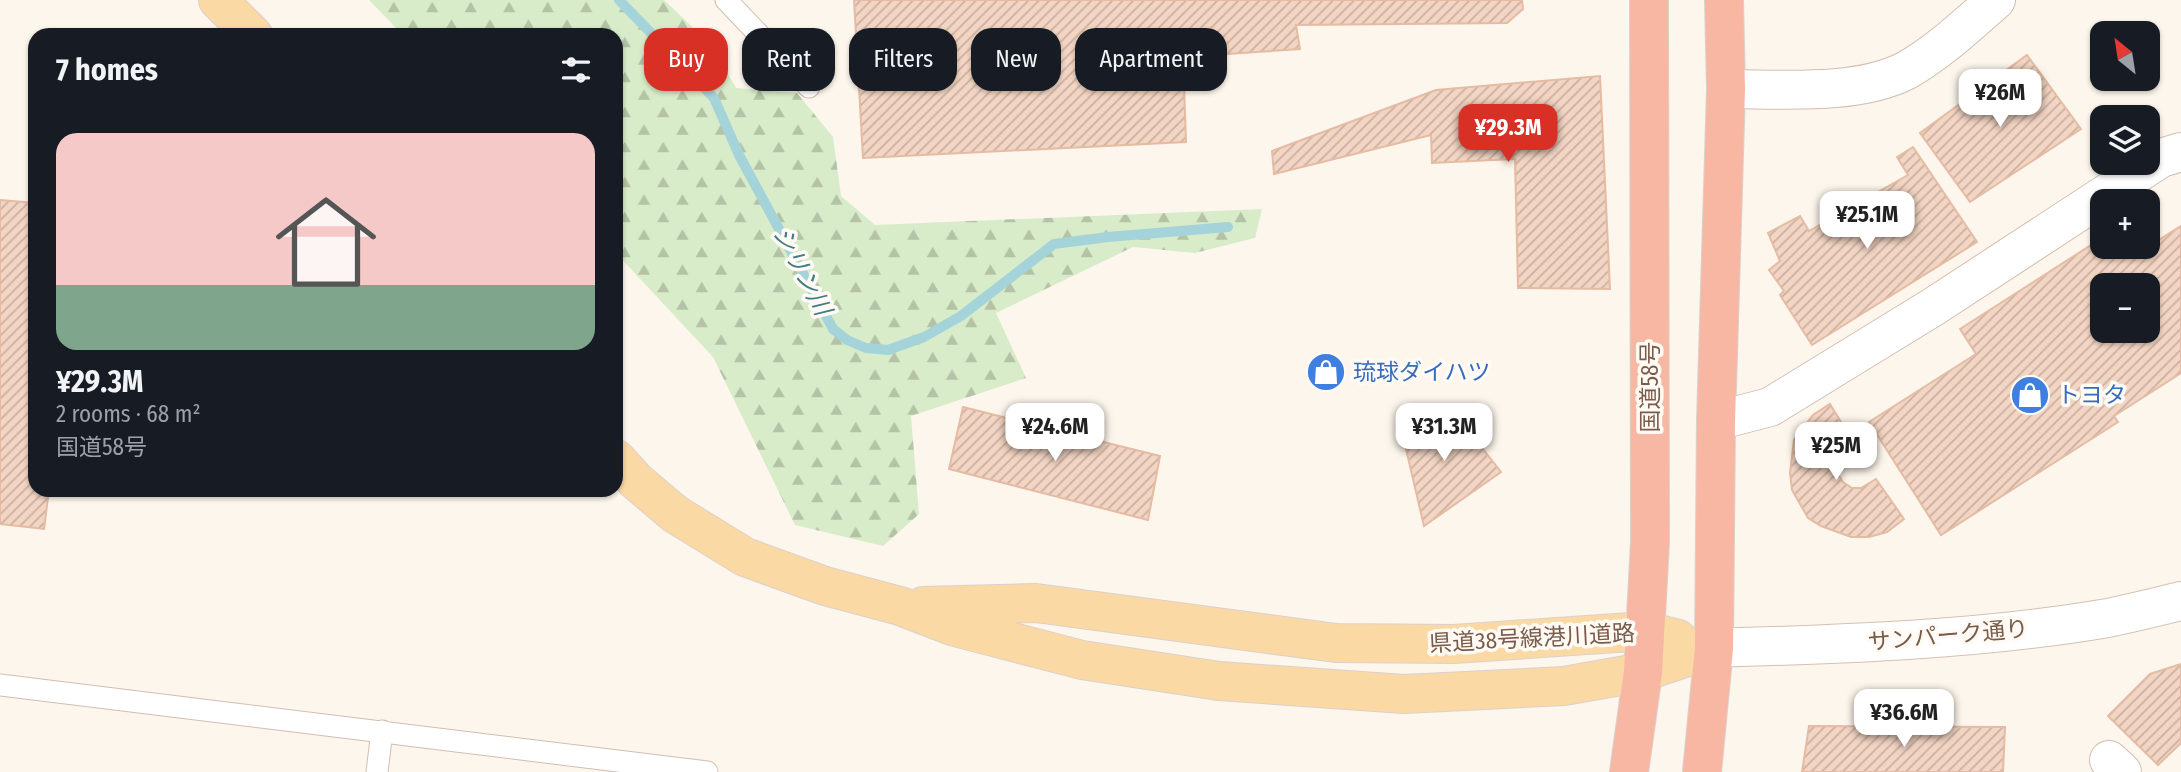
<!DOCTYPE html>
<html lang="en">
<head>
<meta charset="utf-8">
<style>
  body { margin:0; font-family:"Fira Sans Condensed","Noto Sans JP",sans-serif; background:#20242c; color:#f1f3f6; height:100vh; display:flex; flex-direction:column; font-size:26px; white-space:nowrap }
  * { box-sizing:border-box; margin:0 }
  p { font-size:23px; color:#9ea1a6 }
  .icon { flex:none; width:38px; height:38px; fill:none; stroke:currentColor; stroke-width:2; stroke-linecap:round; stroke-linejoin:round }
  .map { position:relative; flex:1; overflow:hidden }
  .drawer { position:absolute; left:28px; top:28px; width:595px; height:469px; display:flex; flex-direction:column; background:#171b24; border-radius:21px; box-shadow:0 2px 5px #0004 }
  .drawer>* { flex:none }
  .guide { position:absolute; left:644px; top:28px; width:665px; height:63px; display:flex; gap:14px }
  .needle { width:46px; rotate:330deg }
  .tools { position:absolute; left:2090px; top:21px; display:grid; gap:14px }
  .tools a { display:grid; place-items:center; width:70px; height:70px; border-radius:14px; background:#171b24; box-shadow:0 2px 5px #0004; font-size:35px }
  .price { position:absolute; translate:-50% -60px; padding:0 16px; border-radius:14px; background:#fff; color:#222; font-size:23px; line-height:46px; filter:drop-shadow(0 2px 4px #0008) }
  .price::after { content:''; position:absolute; left:50%; top:42px; width:21px; height:16px; margin-left:-10px; background:inherit; clip-path:polygon(0 0,100% 0,50% 100%) }
  .price.active { background:#d93025; color:#fff }
  ul { padding:0; list-style:none }
  li { display:grid; align-content:center; gap:14px; height:371px; padding:0 28px }
  li+li { border-top:2px solid #363941 }
  li span { display:grid; place-items:center; height:217px; border-radius:21px; color:#555 }
  li>.icon { margin-inline-start:auto }
  span .icon { width:126px; height:126px; fill:#fffc; stroke-width:1 }
  li b { font-size:30px }
  h2 { display:flex; justify-content:space-between; align-items:center; height:84px; padding:0 28px; font-size:30px }
  .tag { padding:0 24px; border-radius:21px; background:#171b24; box-shadow:0 2px 5px #0004; font-size:24px; line-height:63px }
  .tag.active { background:#d93025; color:#fff }
  .map>svg:first-child { display:block }
  .forest { fill:url(#forest-firs) }
  .lines { fill:none; stroke-linecap:round; stroke-linejoin:round }
  .stream { stroke:#a5d3da; stroke-width:10 }
  .building { fill:url(#building-hatch); stroke:#e6bba3; stroke-width:2; fill-rule:evenodd }
  .lane-casing { stroke:#d1beb0; stroke-width:23 }
  .street-casing { stroke:#d1beb0; stroke-width:40 }
  .secondary-casing { stroke:#d6c0b0; stroke-width:40 }
  .primary-casing { stroke:#dad1cd; stroke-width:40 }
  .highway-casing { stroke:#dad1cd; stroke-width:40 }
  .lane { stroke:#fff; stroke-width:21 }
  .street { stroke:#fff; stroke-width:38 }
  .secondary { stroke:#fff; stroke-width:38 }
  .primary { stroke:#fbd9a5; stroke-width:38 }
  .highway { stroke:#f7b7a3; stroke-width:38 }
  .labels { text-anchor:middle; stroke-width:7; stroke-linejoin:round; paint-order:stroke }
  .shop-label { font-size:23px; fill:#366cbe; stroke:#fffaf3; text-anchor:start }
  .street-label { font-size:23px; fill:#7a5c4d; stroke:#fffaf3 }
  .water-label { font-size:24px; font-style:italic; fill:#437c86; stroke:#fffaf3 }
</style>
</head>
<body>
<div class="map">
<svg width="2181" height="772" viewBox="0 0 2181 772">
  <defs>
    <pattern id="forest-firs" width="22" height="20" patternUnits="userSpaceOnUse" patternTransform="scale(1.75)"><rect width="22" height="20" fill="#d8ecc9"/><path d="M5 1l3.5 6h-7zM16 11l3.5 6h-7z" fill="#b4c2a5"/></pattern>
    <pattern id="building-hatch" width="6" height="6" patternUnits="userSpaceOnUse" patternTransform="scale(1.75)"><rect width="6" height="6" fill="#f3d5c3"/><path d="M-1 1l2-2M0 6l6-6M5 7l2-2" fill="none" stroke="#cab0a1"/></pattern>
  </defs>
  <rect width="100%" height="100%" fill="#fdf6ec"/>
  <path class="forest" d="M369,0H664L710,44L736,88L797,93L833,137L841,196L875,225L1262,209L1255,238L1195,253L1133,247L996,313L1026,378L911,416L919,514L883,546L795,525L713,357L616,253V35H403Z"/>
  <g class="lines">
    <path class="stream" d="M619,0L714,98L739,155L833,329L847,340L866,348L888,350L924,337L961,316L1054,244L1108,237L1228,227"/>
  </g>
  <g class="building">
    <path d="M854,0H1522L1523,9L1507,23L1296,25L1300,49L1183,57L1186,142L863,158Z"/>
    <path d="M2027,55L2081,129L1970,202L1920,133Z"/>
    <path d="M1600,76L1610,289L1518,288L1515,159L1432,163L1431,135L1274,174L1272,151L1436,90Z"/>
    <path d="M1913,147L1977,242L1812,345L1780,295L1784,291L1769,270L1780,261L1768,233L1800,216L1809,231L1908,175L1897,157Z"/>
    <path d="M0,200L35,203V490H49L44,529L0,524Z"/>
    <path d="M2181,226V373L2114,416L2118,422L1941,535L1869,422L1976,354L1960,329L2102,238V247H2147V242L2149,246ZM2102,285H2147V331H2102Z"/>
    <path d="M1830,404L1857,448L1841,461L1838,474L1843,482L1852,488H1861L1876,479L1904,519L1887,532L1869,537H1851L1821,526L1808,518L1792,490L1790,473L1794,440L1813,415Z"/>
    <path d="M963,407L1160,456L1148,520L949,469Z"/>
    <path d="M1398,415L1461,421L1501,472L1424,526Z"/>
    <path d="M2181,664V743L2158,765L2108,716L2150,674Z"/>
    <path d="M1809,726L2005,727L2003,772H1802Z"/>
  </g>
  <g class="lines">
    <g class="lane-casing">
      <g id="lane">
        <path d="M726,0L809,87"/>
        <path d="M0,685L707,772"/>
        <path d="M377,772L382,731"/>
      </g>
    </g>
    <g class="street-casing">
      <g id="street">
        <path d="M1726,89C1781,89 1858,96 1907,70C1939,52 1968,24 1996,0"/>
        <path d="M1716,421L1770,407L1933,307L2161,158L2181,152"/>
        <path d="M2109,760L2122,772"/>
      </g>
    </g>
    <g class="secondary-casing">
      <path id="secondary" d="M1714,648C1845,644 1978,640 2108,618C2132,613 2157,607 2181,601"/>
    </g>
    <g class="primary-casing">
      <g id="primary">
        <path d="M218,0L253,35"/>
        <path d="M616,459L636,481L675,514L745,557L825,586L900,606L955,627L1082,660L1219,681L1404,694L1564,686L1643,672L1714,648"/>
        <path d="M923,606L1036,603L1336,643L1454,644L1646,631L1678,639"/>
      </g>
    </g>
    <g class="highway-casing">
      <g id="highway">
        <path d="M1629,772L1643,672L1650,542L1649,0"/>
        <path d="M1702,772L1714,648L1716,421L1726,89L1724,0"/>
      </g>
    </g>
    <use href="#lane" class="lane"/>
    <use href="#street" class="street"/>
    <use href="#secondary" class="secondary"/>
    <use href="#primary" class="primary"/>
    <use href="#highway" class="highway"/>
  </g>
  <defs>
    <g id="shop-disc" transform="scale(2.0125)"><circle r="9.5" fill="#3f7fe0" stroke="#fffaf3"/><path d="M-5-2.5h2.3a2.7 3.5 0 0 1 5.4 0H5L5.5 6h-11ZM-1.5-2.5h3a1.5 2.3 0 0 0-3 0Z" fill="#fff"/></g>
  </defs>
  <g fill-rule="evenodd">
    <use href="#shop-disc" x="1326" y="372"/>
    <use href="#shop-disc" x="2030" y="395"/>
  </g>
  <g class="labels">
    <g class="shop-label">
      <text x="1353" y="380">琉球ダイハツ</text>
      <text x="2057" y="403">トヨタ</text>
    </g>
    <g class="street-label">
      <text transform="translate(1650 387) rotate(-90)" y="8">国道58号</text>
      <text transform="translate(1948 635) rotate(-5)" y="8">サンパーク通り</text>
      <text transform="translate(1532 638) rotate(-3)" y="8">県道38号線港川道路</text>
    </g>
    <g class="water-label">
      <text transform="translate(802 271) rotate(62)" y="8">シリン川</text>
    </g>
  </g>
</svg>
<div class="tools">
<a><svg class="needle" viewBox="-14 -14 28 28"><path d="M0-13l5 13h-10z" fill="#e53935"/><path d="M0 13l5-13h-10z" fill="#9ea1a6"/></svg></a>
<a><svg class="icon" aria-label="layers" viewBox="0 0 24 24"><path d="M12 4l9 5-9 5-9-5zM3 14l9 5 9-5"/></svg></a>
<a>+</a>
<a>−</a>
</div>
<b class="price" style="left:2000px;top:129px">¥26M</b>
<b class="price active" style="left:1508px;top:164px">¥29.3M</b>
<b class="price" style="left:1867px;top:251px">¥25.1M</b>
<b class="price" style="left:1055px;top:463px">¥24.6M</b>
<b class="price" style="left:1444px;top:463px">¥31.3M</b>
<b class="price" style="left:1836px;top:482px">¥25M</b>
<b class="price" style="left:1904px;top:749px">¥36.6M</b>
<div class="guide">
<a class="tag active">Buy</a>
<a class="tag">Rent</a>
<a class="tag">Filters</a>
<a class="tag">New</a>
<a class="tag">Apartment</a>
</div>
<section class="drawer">
<h2>7 homes<svg class="icon" aria-label="filters" viewBox="0 0 24 24"><path d="M4 7h16M4 17h16"/><circle cx="9" cy="7" r="2"/><circle cx="15" cy="17" r="2"/></svg></h2>
<ul>
<li><span style="background:linear-gradient(#f6c9c9 70%,#7fa58c 0)"><svg class="icon" aria-label="home" viewBox="0 0 24 24"><path d="M3 11l9-7 9 7M6 9v11h12V9"/></svg></span><div><b>¥29.3M</b><p>2 rooms · 68 m²</p><p>国道58号</p></div></li>
</ul>
</section>
</div>
</body>
</html>
